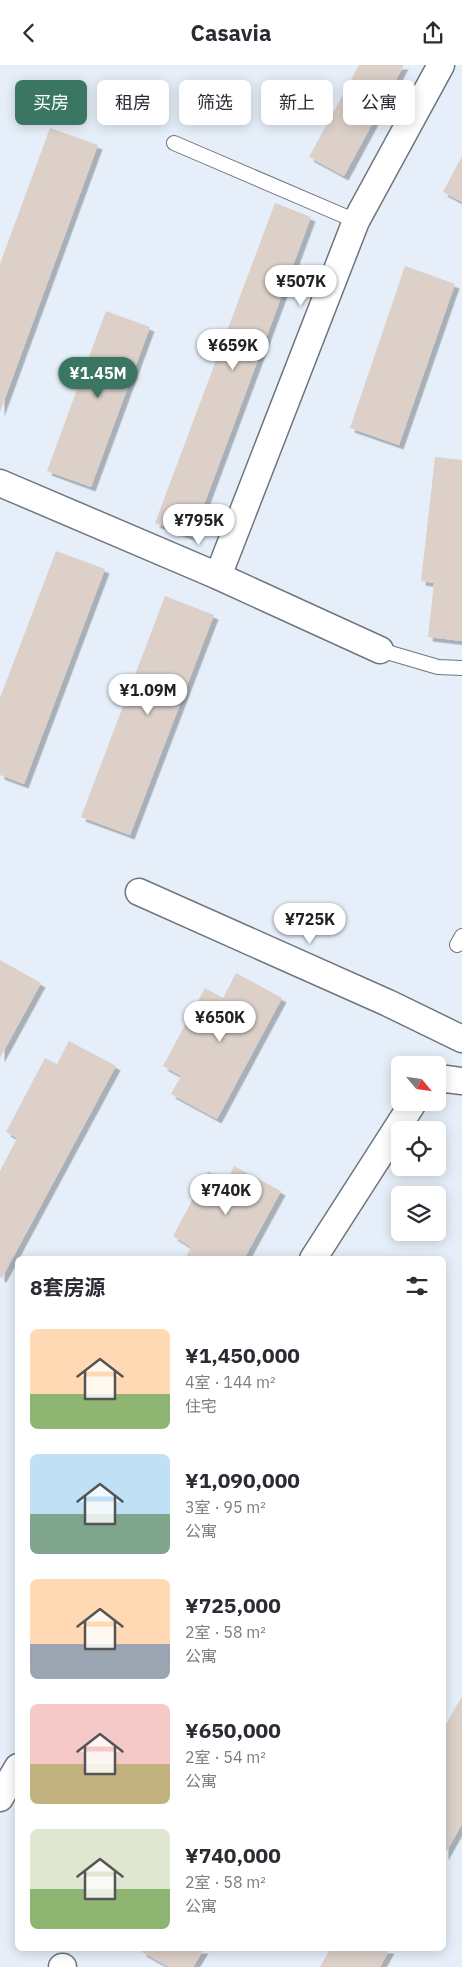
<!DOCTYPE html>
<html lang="zh">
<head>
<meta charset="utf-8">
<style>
  body { margin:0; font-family:"IBM Plex Sans","Noto Sans SC",sans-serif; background:#f2f2f3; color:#2b2b33; height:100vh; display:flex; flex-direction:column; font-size:19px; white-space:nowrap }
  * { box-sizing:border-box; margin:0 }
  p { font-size:16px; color:#7c7c81 }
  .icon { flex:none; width:28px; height:28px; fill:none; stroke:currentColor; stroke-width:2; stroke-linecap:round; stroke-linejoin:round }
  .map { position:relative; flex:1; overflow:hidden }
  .panel { position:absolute; left:15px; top:1191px; width:431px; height:695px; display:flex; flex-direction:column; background:#fff; border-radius:8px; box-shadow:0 2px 12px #0003 }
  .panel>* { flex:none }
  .guide { position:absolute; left:15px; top:15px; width:432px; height:45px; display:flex; gap:10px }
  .needle { width:32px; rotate:119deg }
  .fabs { position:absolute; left:391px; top:991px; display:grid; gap:10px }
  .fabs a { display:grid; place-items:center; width:55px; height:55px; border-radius:8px; background:#fff; box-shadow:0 2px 12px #0003; font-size:25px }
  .price { position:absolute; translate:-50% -42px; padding:0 11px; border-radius:18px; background:#fff; color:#222; font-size:16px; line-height:32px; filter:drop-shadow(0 1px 2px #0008) }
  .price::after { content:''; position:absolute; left:50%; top:30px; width:15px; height:11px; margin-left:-8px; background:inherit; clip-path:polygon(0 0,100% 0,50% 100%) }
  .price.current { background:#3a7661; color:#fff }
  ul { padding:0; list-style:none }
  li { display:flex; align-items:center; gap:15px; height:125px; padding:0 15px }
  li span { display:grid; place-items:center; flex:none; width:140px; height:100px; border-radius:8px; color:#555 }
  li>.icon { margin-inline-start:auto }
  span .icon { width:60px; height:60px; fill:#fffc; stroke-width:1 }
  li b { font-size:21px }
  h2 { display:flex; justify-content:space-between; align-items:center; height:60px; padding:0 15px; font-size:21px }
  .chip { padding:0 18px; border-radius:8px; background:#fff; box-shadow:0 2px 12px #0003; font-size:18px; line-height:45px }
  .chip.current { background:#3a7661; color:#fff }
  header { display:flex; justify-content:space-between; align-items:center; height:65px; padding:0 15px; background:#fff; font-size:22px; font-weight:700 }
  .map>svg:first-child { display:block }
  .building { fill:#dcd0c9; filter:url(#shadow) }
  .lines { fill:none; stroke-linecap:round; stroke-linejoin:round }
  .lane-casing { stroke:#6d757d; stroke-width:16 }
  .street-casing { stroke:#6d757d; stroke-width:29 }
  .lane { stroke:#fff; stroke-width:14 }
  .street { stroke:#fff; stroke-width:26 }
</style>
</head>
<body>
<header><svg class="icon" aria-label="back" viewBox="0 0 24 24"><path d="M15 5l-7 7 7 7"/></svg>Casavia<svg class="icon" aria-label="share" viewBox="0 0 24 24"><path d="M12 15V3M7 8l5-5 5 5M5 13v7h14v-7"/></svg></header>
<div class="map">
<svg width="462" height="1902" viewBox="0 0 462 1902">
  <defs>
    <filter id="shadow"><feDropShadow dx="4.5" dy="4.5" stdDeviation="0" flood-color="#0004"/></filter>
  </defs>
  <rect width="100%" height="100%" fill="#e6eff9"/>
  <g class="building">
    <path d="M359,0H404L344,111L309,92Z"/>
    <path d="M50,63L98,80L0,347V199Z"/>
    <path d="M462,91V137L443,127Z"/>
    <path d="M275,138L311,152L192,472L155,458Z"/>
    <path d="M405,201L455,219L399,380L350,363Z"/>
    <path d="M106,246L150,262L91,422L47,406Z"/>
    <path d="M435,392L462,395V576L428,572L434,518L421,516Z"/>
    <path d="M56,486L105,504L24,719L0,710V633Z"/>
    <path d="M165,531L214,550L130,770L81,752Z"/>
    <path d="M0,895L41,918L0,993Z"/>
    <path d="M236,908L282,933L217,1054L171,1029L181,1011L163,1001L205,923L223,933Z"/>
    <path d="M69,976L116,1001L2,1213L0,1212V1106L17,1073L6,1067L45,993L57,999Z"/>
    <path d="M234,1101L281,1126L244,1194H185L191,1182L173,1171L208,1106L227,1116Z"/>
    <path d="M462,1631V1759L444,1791V1663Z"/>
    <path d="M143,1884H204L193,1902H169L142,1887Z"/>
    <path d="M330,1884H390L380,1902H320Z"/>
  </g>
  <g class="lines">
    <g class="lane-casing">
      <g id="lane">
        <path d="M174,78L356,156"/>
        <path d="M380,585L438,602L462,603"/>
        <path d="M457,880L462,871"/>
      </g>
    </g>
    <g class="street-casing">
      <g id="street">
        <path d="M0,418L218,511L380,585"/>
        <path d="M218,511L356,156L441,0"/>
        <path d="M139,827L388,938L462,974"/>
        <path d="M438,1016L446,1014L462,1016"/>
        <path d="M313,1194L413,1038"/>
        <path d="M0,1733L18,1702"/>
        <path d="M62,1902H63"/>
      </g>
    </g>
    <use href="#lane" class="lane"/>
    <use href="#street" class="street"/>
  </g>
</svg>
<div class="fabs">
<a><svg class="needle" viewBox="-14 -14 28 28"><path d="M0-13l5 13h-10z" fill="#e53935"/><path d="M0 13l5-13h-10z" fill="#7c7c81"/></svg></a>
<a><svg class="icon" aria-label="locate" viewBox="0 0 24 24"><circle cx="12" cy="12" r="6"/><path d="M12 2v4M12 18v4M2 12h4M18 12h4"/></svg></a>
<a><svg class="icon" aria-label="layers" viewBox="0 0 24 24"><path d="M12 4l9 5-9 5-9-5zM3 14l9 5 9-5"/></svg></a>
</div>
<b class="price" style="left:301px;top:242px">¥507K</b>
<b class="price" style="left:233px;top:306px">¥659K</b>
<b class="price current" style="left:98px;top:334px">¥1.45M</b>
<b class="price" style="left:199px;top:481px">¥795K</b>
<b class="price" style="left:148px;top:651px">¥1.09M</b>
<b class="price" style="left:310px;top:880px">¥725K</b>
<b class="price" style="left:220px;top:978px">¥650K</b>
<b class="price" style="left:226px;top:1151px">¥740K</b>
<div class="guide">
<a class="chip current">买房</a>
<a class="chip">租房</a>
<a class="chip">筛选</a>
<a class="chip">新上</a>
<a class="chip">公寓</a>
</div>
<section class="panel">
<h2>8套房源<svg class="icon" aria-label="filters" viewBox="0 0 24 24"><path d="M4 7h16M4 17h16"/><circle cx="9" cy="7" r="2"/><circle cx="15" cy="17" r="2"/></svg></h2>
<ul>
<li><span style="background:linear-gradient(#ffd9b3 65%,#8fb573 0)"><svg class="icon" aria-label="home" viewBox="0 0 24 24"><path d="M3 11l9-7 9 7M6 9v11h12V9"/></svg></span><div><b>¥1,450,000</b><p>4室 · 144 m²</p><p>住宅</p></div></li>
<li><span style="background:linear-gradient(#bfe0f5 60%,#7fa58c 0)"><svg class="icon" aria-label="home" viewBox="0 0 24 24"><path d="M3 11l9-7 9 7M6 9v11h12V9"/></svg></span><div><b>¥1,090,000</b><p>3室 · 95 m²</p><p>公寓</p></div></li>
<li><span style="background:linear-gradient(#ffd9b3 65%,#9aa5b1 0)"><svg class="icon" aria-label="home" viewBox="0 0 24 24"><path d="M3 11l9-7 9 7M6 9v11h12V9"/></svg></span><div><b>¥725,000</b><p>2室 · 58 m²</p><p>公寓</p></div></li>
<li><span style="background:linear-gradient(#f6c9c9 60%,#c2b280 0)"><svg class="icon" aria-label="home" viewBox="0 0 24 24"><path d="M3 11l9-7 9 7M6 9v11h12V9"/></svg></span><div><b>¥650,000</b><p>2室 · 54 m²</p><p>公寓</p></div></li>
<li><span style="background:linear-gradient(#dfe7d0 60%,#8fb573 0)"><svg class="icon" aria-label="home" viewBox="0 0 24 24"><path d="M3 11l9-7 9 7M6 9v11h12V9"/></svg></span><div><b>¥740,000</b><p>2室 · 58 m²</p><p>公寓</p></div></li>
</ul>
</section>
</div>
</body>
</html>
